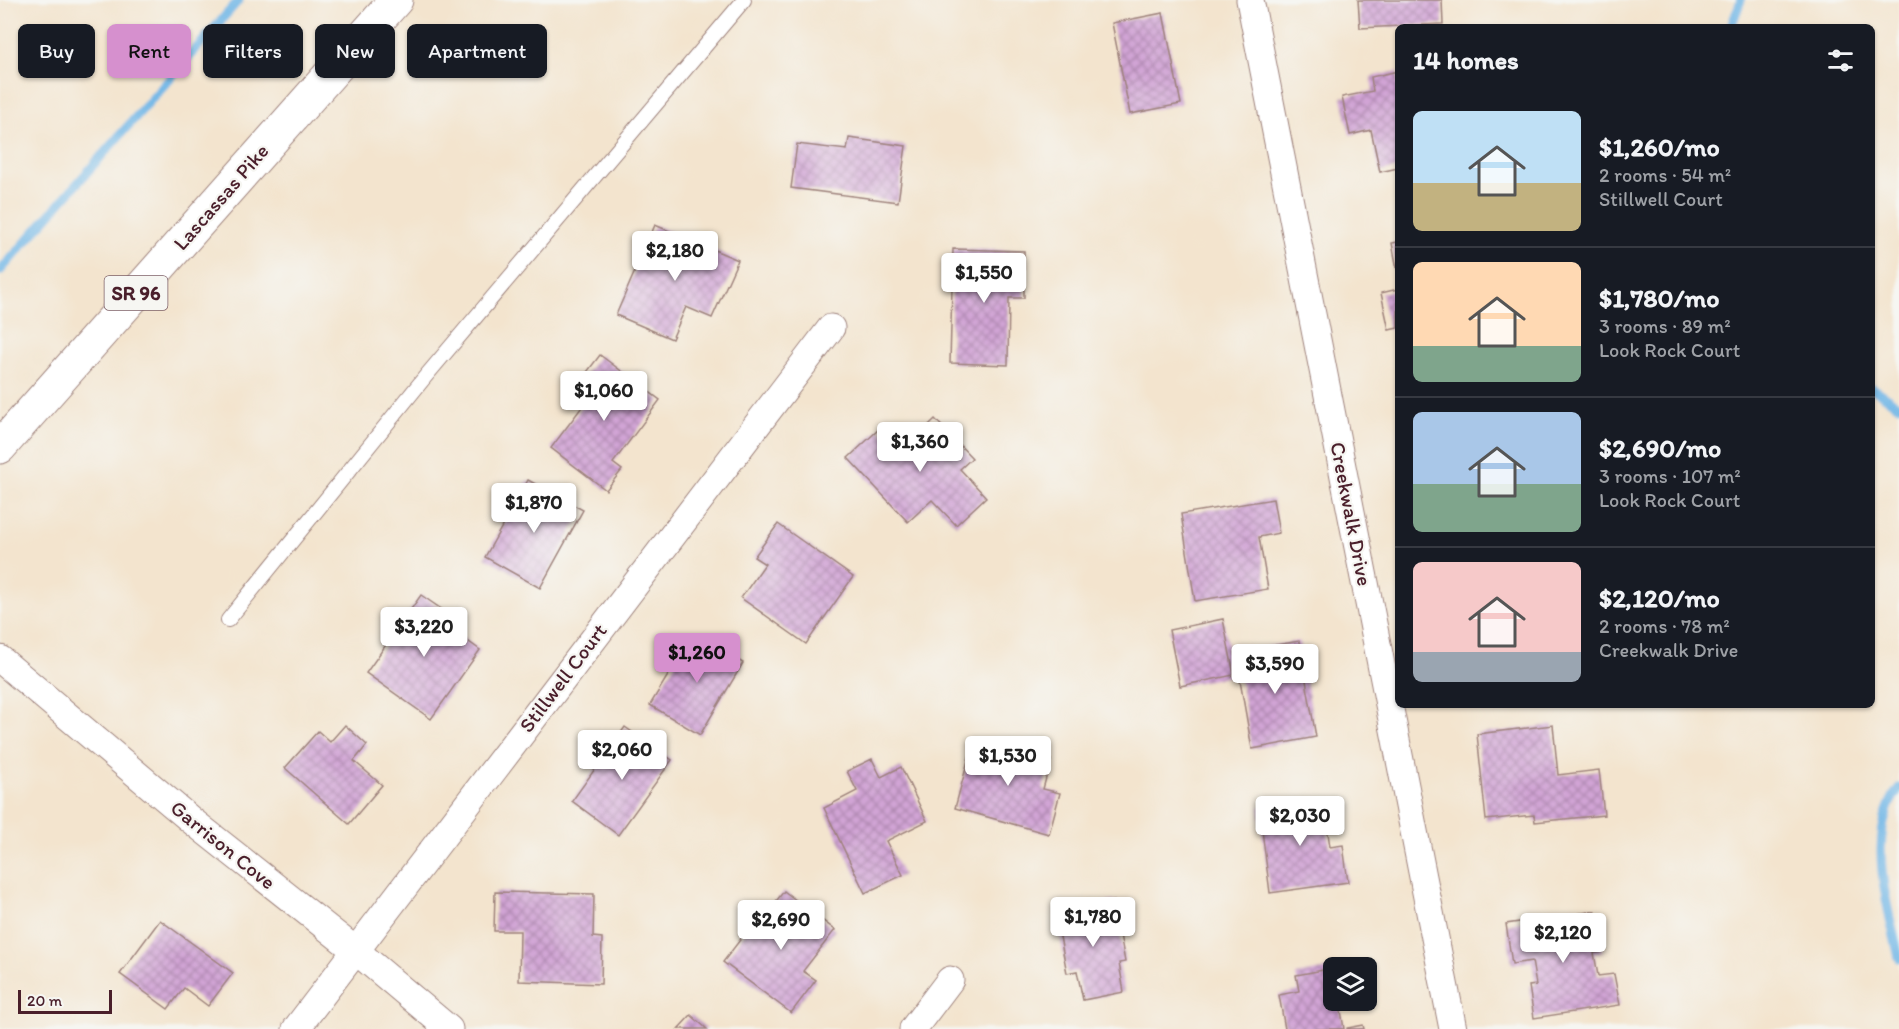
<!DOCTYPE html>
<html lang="en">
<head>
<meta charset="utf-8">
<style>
  body { margin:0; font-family:Itim,sans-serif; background:#20242c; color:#f1f3f6; height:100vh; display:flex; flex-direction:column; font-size:22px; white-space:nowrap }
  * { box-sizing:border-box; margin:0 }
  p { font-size:20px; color:#9ea1a6 }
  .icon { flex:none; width:33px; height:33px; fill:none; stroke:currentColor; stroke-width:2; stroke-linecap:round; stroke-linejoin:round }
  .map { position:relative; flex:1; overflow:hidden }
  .panel { position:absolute; left:1395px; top:24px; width:480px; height:684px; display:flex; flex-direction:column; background:#171b24; border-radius:9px; box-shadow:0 2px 4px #0004 }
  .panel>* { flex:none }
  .top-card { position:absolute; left:18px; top:24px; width:570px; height:54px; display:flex; gap:12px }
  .fabs { position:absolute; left:1323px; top:957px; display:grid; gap:12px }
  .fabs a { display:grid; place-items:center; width:54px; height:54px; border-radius:9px; background:#171b24; box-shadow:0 2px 4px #0004; font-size:30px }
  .scale { position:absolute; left:18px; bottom:15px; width:94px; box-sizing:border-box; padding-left:6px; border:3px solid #4a1f2b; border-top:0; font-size:16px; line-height:21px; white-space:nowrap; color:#4a1f2b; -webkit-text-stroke:4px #f6f6f2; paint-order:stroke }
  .price { position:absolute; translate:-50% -51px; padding:0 14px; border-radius:6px; background:#fff; color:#222; font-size:20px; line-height:39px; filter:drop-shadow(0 2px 3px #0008) }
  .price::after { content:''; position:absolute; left:50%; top:36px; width:18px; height:14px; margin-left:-9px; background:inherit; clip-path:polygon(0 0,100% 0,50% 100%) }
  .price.active { background:#d690ce; color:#111 }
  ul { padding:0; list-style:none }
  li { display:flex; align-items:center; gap:18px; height:150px; padding:0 18px }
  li+li { border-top:2px solid #363941 }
  li span { display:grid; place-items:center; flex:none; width:168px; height:120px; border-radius:9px; color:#555 }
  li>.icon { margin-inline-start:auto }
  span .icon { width:72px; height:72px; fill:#fffc; stroke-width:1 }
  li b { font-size:26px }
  h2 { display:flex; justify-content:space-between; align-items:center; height:72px; padding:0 18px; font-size:26px }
  .tag { padding:0 21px; border-radius:9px; background:#171b24; box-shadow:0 2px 4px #0004; font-size:21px; line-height:54px }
  .tag.active { background:#d690ce; color:#111 }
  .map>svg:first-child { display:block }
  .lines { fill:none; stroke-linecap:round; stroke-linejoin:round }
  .stream { stroke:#6fb6e6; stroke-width:9 }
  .building { fill:url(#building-cross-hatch) }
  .service-casing { stroke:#9e827c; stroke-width:16 }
  .minor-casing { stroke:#9e827c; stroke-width:29 }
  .primary-casing { stroke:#9e827c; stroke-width:35 }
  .service { stroke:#fff; stroke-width:14 }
  .minor { stroke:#fff; stroke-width:27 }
  .primary { stroke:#fff; stroke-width:33 }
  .labels { text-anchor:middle; stroke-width:4.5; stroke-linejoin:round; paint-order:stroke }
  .shield { fill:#f6f6f2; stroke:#7e6067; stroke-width:1.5 }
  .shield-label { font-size:20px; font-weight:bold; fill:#4a1f2b }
  .street-label { font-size:21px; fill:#4a1f2b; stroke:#f6f6f2 }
</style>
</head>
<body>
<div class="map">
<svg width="1899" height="1029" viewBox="0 0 1899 1029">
  <defs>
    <pattern id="building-cross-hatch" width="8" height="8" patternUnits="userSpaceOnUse" patternTransform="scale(1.5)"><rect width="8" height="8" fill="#d1a4d5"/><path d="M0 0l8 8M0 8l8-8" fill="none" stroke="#ac85ad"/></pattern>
  </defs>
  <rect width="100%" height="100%" fill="#f6f6f2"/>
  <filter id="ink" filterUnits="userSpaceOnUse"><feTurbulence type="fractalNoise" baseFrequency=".0167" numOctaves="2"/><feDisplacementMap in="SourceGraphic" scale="12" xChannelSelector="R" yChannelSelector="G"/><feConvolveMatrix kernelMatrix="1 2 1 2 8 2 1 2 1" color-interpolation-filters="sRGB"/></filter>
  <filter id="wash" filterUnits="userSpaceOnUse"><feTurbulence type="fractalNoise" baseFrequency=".008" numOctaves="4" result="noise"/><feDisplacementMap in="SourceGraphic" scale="24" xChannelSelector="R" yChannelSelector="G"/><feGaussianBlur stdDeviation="1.35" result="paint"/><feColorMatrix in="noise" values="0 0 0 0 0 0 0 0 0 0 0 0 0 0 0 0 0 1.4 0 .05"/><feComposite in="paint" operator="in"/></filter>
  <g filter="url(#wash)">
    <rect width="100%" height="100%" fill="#f3e4ce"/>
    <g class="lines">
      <g class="stream">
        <path d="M1731,27L1741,0"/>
        <path d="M0,271L239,0"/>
        <path d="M1872,388L1899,406"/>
        <path d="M1899,788C1865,834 1888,907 1899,958"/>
      </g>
    </g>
    <g id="blocks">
      <g class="building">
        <path d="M1358,0H1442L1443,24L1360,28Z"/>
        <path d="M1163,13L1181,104L1130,114L1112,23Z"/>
        <path d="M1398,71V168L1380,172L1371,130L1350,135L1342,97L1373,91L1371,77Z"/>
        <path d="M849,138L906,146L898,202L791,188L797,144L847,150Z"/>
        <path d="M655,225L738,260L712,318L686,307L672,339L616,315Z"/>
        <path d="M1398,242V268L1397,269L1392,243Z"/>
        <path d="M953,249L1024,251V298H1009L1008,365L950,363Z"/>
        <path d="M1398,289V328L1389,330L1381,293Z"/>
        <path d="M600,355L660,400L613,463L622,470L606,490L551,448L588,399L574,389Z"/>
        <path d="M935,419L972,458L960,469L986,497L956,525L932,500L908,522L848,458L879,429L901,452Z"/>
        <path d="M528,480L583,510L540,588L485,557Z"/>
        <path d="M1273,499L1279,533L1259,537L1268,589L1195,601L1181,514Z"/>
        <path d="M778,524L853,577L806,644L741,598L765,564L754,557Z"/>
        <path d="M421,595L453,617L447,626L480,650L431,719L366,673Z"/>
        <path d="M1223,619L1234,675L1180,686L1169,630Z"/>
        <path d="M693,634L743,663L700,735L650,705Z"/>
        <path d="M1299,641L1316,737L1252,749L1235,652Z"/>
        <path d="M345,725L367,745L354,761L382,785L349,824L285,768L318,731L330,742Z"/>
        <path d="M1553,725L1558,775L1599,770L1604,815L1535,822L1534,815L1486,820L1477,734Z"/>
        <path d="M625,727L672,760L618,835L572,801Z"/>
        <path d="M974,739L1051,760L1043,789L1060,793L1049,834L955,808Z"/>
        <path d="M872,759L881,777L901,767L927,821L886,841L903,875L865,893L824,808L857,791L847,771Z"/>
        <path d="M1323,798L1330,847L1343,845L1348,882L1270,893L1259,807Z"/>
        <path d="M784,891L835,930L803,971L816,980L791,1013L723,962L763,910L767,913Z"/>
        <path d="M495,892L594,894L593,937L602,938L601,984L519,981L520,931H494Z"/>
        <path d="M1114,901L1125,962L1119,963L1124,992L1083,1000L1077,971L1067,973L1055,911Z"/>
        <path d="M1595,911L1602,952L1594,953L1598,976L1614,974L1620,1005L1534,1018L1529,986L1536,985L1532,961L1512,964L1506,924Z"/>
        <path d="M160,920L233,973L208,1006L184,988L168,1009L120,974Z"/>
        <path d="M1366,962L1367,968H1345V966Z"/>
        <path d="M1334,968V1000H1359L1340,1005L1344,1029H1285L1279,995L1299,991L1296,975Z"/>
        <path d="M1366,972L1373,999L1366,1000Z"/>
        <path d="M691,1015L707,1029H678Z"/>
        <path d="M1363,1025L1364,1029H1347V1028Z"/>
      </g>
    </g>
  </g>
  <g filter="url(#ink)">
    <use href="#blocks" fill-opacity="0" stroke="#9e827c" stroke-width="1.5"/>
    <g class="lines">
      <g class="service-casing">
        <path id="service" d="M228,620L425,377L744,0"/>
      </g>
      <g class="minor-casing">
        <g id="minor">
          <path d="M1250,0L1453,1029"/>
          <path d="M0,659L191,820L355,950L449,1029"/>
          <path d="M296,1029L831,328"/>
          <path d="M913,1029L950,980"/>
        </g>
      </g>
      <g class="primary-casing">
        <path id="primary" d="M0,447L396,0"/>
      </g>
      <use href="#service" class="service"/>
      <use href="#minor" class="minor"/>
      <use href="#primary" class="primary"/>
    </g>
  </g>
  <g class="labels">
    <rect class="shield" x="104.5" y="276" width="63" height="34" rx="4.5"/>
    <g class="shield-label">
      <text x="136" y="300">SR 96</text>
    </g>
    <g class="street-label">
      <text transform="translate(221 197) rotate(-49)" y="7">Lascassas Pike</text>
      <text transform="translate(1351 514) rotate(79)" y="7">Creekwalk Drive</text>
      <text transform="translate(563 678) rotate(-53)" y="7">Stillwell Court</text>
      <text transform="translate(223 845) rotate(39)" y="7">Garrison Cove</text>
    </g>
  </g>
</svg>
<div class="fabs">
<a><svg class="icon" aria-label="layers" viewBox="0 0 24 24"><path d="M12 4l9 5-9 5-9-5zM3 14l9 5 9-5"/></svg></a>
</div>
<div class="scale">20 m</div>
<b class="price" style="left:675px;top:282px">$2,180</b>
<b class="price" style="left:984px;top:304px">$1,550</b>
<b class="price" style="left:604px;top:422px">$1,060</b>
<b class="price" style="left:920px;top:473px">$1,360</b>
<b class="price" style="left:534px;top:534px">$1,870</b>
<b class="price" style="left:424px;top:658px">$3,220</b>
<b class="price active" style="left:697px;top:684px">$1,260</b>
<b class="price" style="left:1275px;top:695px">$3,590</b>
<b class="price" style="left:622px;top:781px">$2,060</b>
<b class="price" style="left:1008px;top:787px">$1,530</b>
<b class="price" style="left:1300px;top:847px">$2,030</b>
<b class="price" style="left:1093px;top:948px">$1,780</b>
<b class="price" style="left:781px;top:951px">$2,690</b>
<b class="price" style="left:1563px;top:964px">$2,120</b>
<div class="top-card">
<a class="tag">Buy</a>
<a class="tag active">Rent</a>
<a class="tag">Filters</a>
<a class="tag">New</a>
<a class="tag">Apartment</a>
</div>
<section class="panel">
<h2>14 homes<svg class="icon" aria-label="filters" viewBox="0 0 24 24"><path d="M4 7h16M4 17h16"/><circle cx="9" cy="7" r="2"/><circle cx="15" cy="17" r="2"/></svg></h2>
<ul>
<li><span style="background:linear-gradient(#bfe0f5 60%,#c2b280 0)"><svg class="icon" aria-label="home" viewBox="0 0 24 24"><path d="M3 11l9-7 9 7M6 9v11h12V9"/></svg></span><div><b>$1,260/mo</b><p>2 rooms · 54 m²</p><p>Stillwell Court</p></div></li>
<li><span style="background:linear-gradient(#ffd9b3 70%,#7fa58c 0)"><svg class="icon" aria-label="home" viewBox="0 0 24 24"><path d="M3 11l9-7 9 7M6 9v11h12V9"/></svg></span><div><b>$1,780/mo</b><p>3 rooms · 89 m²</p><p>Look Rock Court</p></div></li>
<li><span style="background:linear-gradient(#a9c7e8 60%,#7fa58c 0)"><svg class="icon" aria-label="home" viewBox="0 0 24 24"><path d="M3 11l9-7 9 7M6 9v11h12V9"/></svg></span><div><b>$2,690/mo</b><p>3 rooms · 107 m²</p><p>Look Rock Court</p></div></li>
<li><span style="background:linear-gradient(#f6c9c9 75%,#9aa5b1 0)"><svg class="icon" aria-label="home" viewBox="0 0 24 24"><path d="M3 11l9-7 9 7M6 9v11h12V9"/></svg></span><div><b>$2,120/mo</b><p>2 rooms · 78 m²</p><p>Creekwalk Drive</p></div></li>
</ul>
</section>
</div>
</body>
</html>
